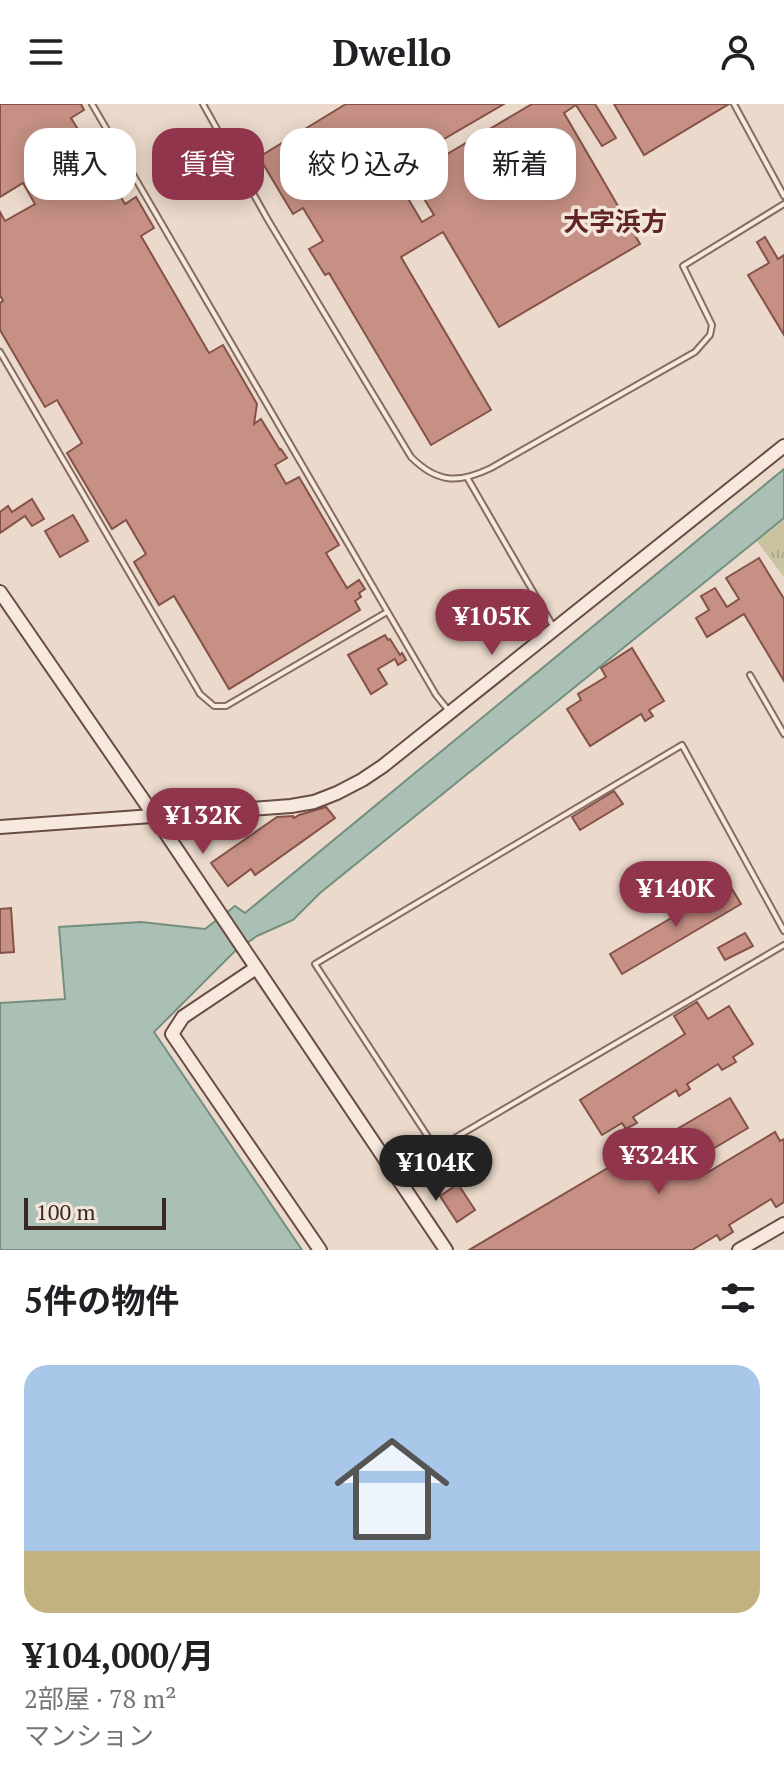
<!DOCTYPE html>
<html lang="ja">
<head>
<meta charset="utf-8">
<style>
  body { margin:0; font-family:"PT Serif","Noto Sans JP",serif; background:#f2f2f2; color:#202124; height:100vh; display:flex; flex-direction:column; font-size:30px; white-space:nowrap }
  * { box-sizing:border-box; margin:0 }
  p { font-size:26px; color:#757577 }
  .icon { flex:none; width:44px; height:44px; fill:none; stroke:currentColor; stroke-width:2; stroke-linecap:round; stroke-linejoin:round }
  .map { position:relative; height:1146px; overflow:hidden }
  .panel { display:flex; flex-direction:column; background:#fff; flex:1 }
  .panel>* { flex:none }
  .hud { position:absolute; left:24px; top:24px; width:736px; height:72px; display:flex; gap:16px }
  .scale { position:absolute; left:24px; bottom:20px; width:142px; box-sizing:border-box; padding-left:8px; border:4px solid #392822; border-top:0; font-size:22px; line-height:28px; white-space:nowrap; color:#392822; -webkit-text-stroke:6px #f3e6da; paint-order:stroke }
  .price { position:absolute; translate:-50% -68px; padding:0 18px; border-radius:28px; background:#91354c; color:#fff; font-size:26px; line-height:52px; filter:drop-shadow(0 2px 4px #0008) }
  .price::after { content:''; position:absolute; left:50%; top:48px; width:24px; height:18px; margin-left:-12px; background:inherit; clip-path:polygon(0 0,100% 0,50% 100%) }
  .price.current { background:#222; color:#fff }
  ul { padding:0; list-style:none }
  li { display:grid; align-content:center; gap:16px; height:424px; padding:0 24px }
  li span { display:grid; place-items:center; height:248px; border-radius:24px; color:#555 }
  li>.icon { margin-inline-start:auto }
  span .icon { width:144px; height:144px; fill:#fffc; stroke-width:1 }
  li b { font-size:34px }
  h2 { display:flex; justify-content:space-between; align-items:center; height:96px; padding:0 24px; font-size:34px }
  .tag { padding:0 28px; border-radius:24px; background:#fff; box-shadow:0 4px 20px #0003; font-size:28px; line-height:72px }
  .tag.current { background:#91354c; color:#fff }
  header { display:flex; justify-content:space-between; align-items:center; height:104px; padding:0 24px; background:#fff; font-size:36px; font-weight:700 }
  .map>svg:first-child { display:block }
  .grass { fill:url(#grass-tufts) }
  .water { fill:#abc0b5; stroke:#728f80; stroke-width:2 }
  .building { fill:#c69084; stroke:#845248; stroke-width:2 }
  .lines { fill:none; stroke-linecap:round; stroke-linejoin:round }
  .lane-casing { stroke:#876c60; stroke-width:8 }
  .secondary-casing { stroke:#694d43; stroke-width:16 }
  .lane { stroke:#f7e9de; stroke-width:4 }
  .secondary { stroke:#f7e9de; stroke-width:12 }
  .labels { text-anchor:middle; stroke-width:7; stroke-linejoin:round; paint-order:stroke }
  .quarter-label { font-size:26px; font-weight:bold; fill:#622527; stroke:#f3e6da }
</style>
</head>
<body>
<header><svg class="icon" aria-label="menu" viewBox="0 0 24 24"><path d="M4 6h16M4 12h16M4 18h16"/></svg>Dwello<svg class="icon" aria-label="person" viewBox="0 0 24 24"><circle cx="12" cy="8" r="4"/><path d="M4 21q1-7 8-7t8 7"/></svg></header>
<div class="map">
<svg width="784" height="1146" viewBox="0 0 784 1146">
  <defs>
    <pattern id="grass-tufts" width="24" height="20" patternUnits="userSpaceOnUse" patternTransform="scale(2)"><rect width="24" height="20" fill="#c9c49f"/><path d="M3 7l-1-3M5 7V3M7 7l1-3M15 17l-1-3M17 17v-4M19 17l1-3" fill="none" stroke="#ada889"/></pattern>
  </defs>
  <rect width="100%" height="100%" fill="#ebdacb"/>
  <path class="grass" d="M784,416V473L756,436Z"/>
  <path class="water" d="M784,365V414L320,789L293,816L257,832L234,848L154,928L302,1146H0V899L65,895L59,823L141,818L205,825L235,802L245,809Z"/>
  <g class="building">
    <path d="M0,0H81L84,6L71,14L89,43L80,48L91,66L102,60L125,100L136,93L154,124L141,132L209,249L223,241L257,300L254,320L261,315L280,346L281,345L287,354L275,361L286,380L299,373L339,441L326,449L347,484L359,476L365,485L359,489L361,493L355,497L360,506L229,585L174,492L159,501L134,458L146,450L126,416L112,425L67,349L82,339L57,296L45,303L0,226V199L3,197L0,191V108L5,117L35,100L23,79L0,93Z"/>
    <path d="M346,0H504L391,66L422,118L434,111L410,72L532,0H595L616,34L602,42L576,1L564,9L640,140L499,223L443,128L401,153L491,306L431,341L329,169L325,171L309,145L323,137L303,104L293,110L259,53Z"/>
    <path d="M614,0H729L644,51Z"/>
    <path d="M765,133L778,155L784,151V231L748,171L769,159L757,138Z"/>
    <path d="M32,395L44,415L32,422L25,412L0,429V408L8,402L12,408Z"/>
    <path d="M73,411L88,437L60,453L45,427Z"/>
    <path d="M759,454L784,495V577L744,510L707,533L696,514L709,506L701,492L715,484L727,503L739,495L726,474Z"/>
    <path d="M385,531L388,536L390,535L400,551L402,549L406,556L398,561L395,555L378,565L387,580L371,590L348,551Z"/>
    <path d="M632,544L664,597L649,606L653,612L645,617L641,610L590,642L567,605L581,596L578,590L606,573L601,564Z"/>
    <path d="M614,687L623,700L580,726L572,713Z"/>
    <path d="M326,703L335,714L255,771L251,765L228,782L211,759L277,713L293,712L294,714L299,711Z"/>
    <path d="M729,780L741,800L622,870L610,850Z"/>
    <path d="M11,804L14,848L0,849V805Z"/>
    <path d="M745,829L753,842L725,856L718,844Z"/>
    <path d="M697,898L708,915L729,902L753,940L733,953L736,958L722,966L718,960L687,980L690,985L679,992L676,986L633,1013L637,1019L626,1025L622,1019L602,1031L580,996L685,930L674,912Z"/>
    <path d="M730,994L748,1024L691,1058L700,1073L775,1028L780,1037L784,1035V1098L776,1103L771,1095L729,1121L733,1128L720,1136L717,1131L692,1146H469L618,1058L621,1062L662,1038L660,1035Z"/>
    <path d="M458,1080L475,1106L457,1118L440,1092Z"/>
  </g>
  <g class="lines">
    <g class="lane-casing">
      <g id="lane">
        <path d="M92,0L436,591L449,607"/>
        <path d="M203,0L268,116L411,353C437,379 458,380 491,364L695,248L710,231L712,221L683,162L784,100"/>
        <path d="M734,0L784,92"/>
        <path d="M0,248L200,590L214,602H226L387,508"/>
        <path d="M468,375L553,522"/>
        <path d="M750,571L784,630"/>
        <path d="M436,1045L315,860L682,641L784,827"/>
        <path d="M398,1071L436,1045L784,841"/>
      </g>
    </g>
    <g class="secondary-casing">
      <g id="secondary">
        <path d="M0,488L155,713L446,1146"/>
        <path d="M0,723L291,702L314,698L337,689L362,676L383,662L784,342"/>
        <path d="M256,864L183,913L172,930L320,1146"/>
        <path d="M739,1146L784,1120"/>
      </g>
    </g>
    <use href="#lane" class="lane"/>
    <use href="#secondary" class="secondary"/>
  </g>
  <g class="labels">
    <g class="quarter-label">
      <text x="615" y="127">大字浜方</text>
    </g>
  </g>
</svg>
<div class="scale">100 m</div>
<b class="price" style="left:492px;top:553px">¥105K</b>
<b class="price" style="left:203px;top:752px">¥132K</b>
<b class="price" style="left:676px;top:825px">¥140K</b>
<b class="price" style="left:659px;top:1092px">¥324K</b>
<b class="price current" style="left:436px;top:1099px">¥104K</b>
<div class="hud">
<a class="tag">購入</a>
<a class="tag current">賃貸</a>
<a class="tag">絞り込み</a>
<a class="tag">新着</a>
</div>
</div>
<section class="panel">
<h2>5件の物件<svg class="icon" aria-label="filters" viewBox="0 0 24 24"><path d="M4 7h16M4 17h16"/><circle cx="9" cy="7" r="2"/><circle cx="15" cy="17" r="2"/></svg></h2>
<ul>
<li><span style="background:linear-gradient(#a9c7e8 75%,#c2b280 0)"><svg class="icon" aria-label="home" viewBox="0 0 24 24"><path d="M3 11l9-7 9 7M6 9v11h12V9"/></svg></span><div><b>¥104,000/月</b><p>2部屋 · 78 m²</p><p>マンション</p></div></li>
</ul>
</section>
</body>
</html>
